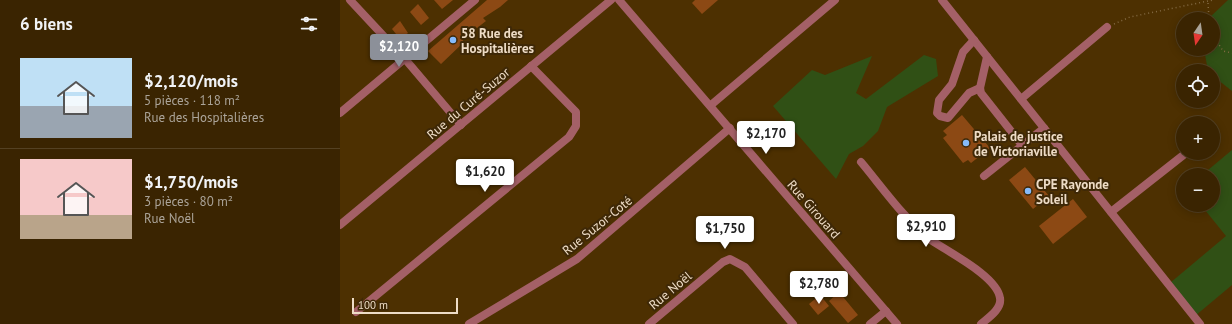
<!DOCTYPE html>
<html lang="fr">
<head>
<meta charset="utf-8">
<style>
  body { margin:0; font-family:"PT Sans",sans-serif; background:#453010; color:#f1f3f6; height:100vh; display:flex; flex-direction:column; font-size:15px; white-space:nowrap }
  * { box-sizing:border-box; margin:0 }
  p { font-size:13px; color:#aba499 }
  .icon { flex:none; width:22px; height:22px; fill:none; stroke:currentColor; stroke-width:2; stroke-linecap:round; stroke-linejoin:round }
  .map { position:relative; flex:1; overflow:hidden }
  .side { display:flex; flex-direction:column; background:#3a2401; width:340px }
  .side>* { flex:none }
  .needle { width:26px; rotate:193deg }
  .fabs { position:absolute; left:836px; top:12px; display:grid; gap:8px }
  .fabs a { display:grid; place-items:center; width:44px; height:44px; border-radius:50%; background:#3a2401; box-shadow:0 2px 10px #0003,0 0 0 1px #544123; font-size:20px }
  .scale { position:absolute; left:12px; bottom:10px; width:106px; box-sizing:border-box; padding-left:4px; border:2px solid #eedcc6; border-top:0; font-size:11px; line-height:14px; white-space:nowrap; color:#eedcc6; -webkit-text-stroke:3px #3e2807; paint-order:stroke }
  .price { position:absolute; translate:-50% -34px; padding:0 9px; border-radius:4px; background:#fff; color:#222; font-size:13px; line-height:26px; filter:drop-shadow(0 1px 2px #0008) }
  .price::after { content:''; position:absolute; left:50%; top:24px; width:12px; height:9px; margin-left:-6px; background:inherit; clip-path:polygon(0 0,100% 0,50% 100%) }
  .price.selected { background:#8c9099; color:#fff }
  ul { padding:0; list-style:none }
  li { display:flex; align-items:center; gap:12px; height:100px; padding:0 20px }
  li+li { border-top:1px solid #544123 }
  li span { display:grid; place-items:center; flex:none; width:112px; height:80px; border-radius:0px; color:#555 }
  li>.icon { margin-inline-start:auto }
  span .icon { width:48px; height:48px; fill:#fffc; stroke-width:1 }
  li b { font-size:17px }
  h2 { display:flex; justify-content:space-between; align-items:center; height:48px; padding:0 20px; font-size:17px }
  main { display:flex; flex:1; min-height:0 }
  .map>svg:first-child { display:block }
  .green { fill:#305015 }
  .building { fill:#8c4914 }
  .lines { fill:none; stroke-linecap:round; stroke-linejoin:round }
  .path { stroke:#836a44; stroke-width:1.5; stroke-dasharray:1 3; stroke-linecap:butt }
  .minor { stroke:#a46067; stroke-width:8 }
  .poi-dot { fill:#86bbfb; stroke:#3e2807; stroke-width:1.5 }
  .labels { text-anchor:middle; stroke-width:4; stroke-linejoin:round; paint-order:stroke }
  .poi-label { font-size:13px; font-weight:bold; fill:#eedcc6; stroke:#3e2807; text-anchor:start }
  .street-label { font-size:13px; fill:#eedcc6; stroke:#3e2807 }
</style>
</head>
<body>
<main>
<section class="side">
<h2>6 biens<svg class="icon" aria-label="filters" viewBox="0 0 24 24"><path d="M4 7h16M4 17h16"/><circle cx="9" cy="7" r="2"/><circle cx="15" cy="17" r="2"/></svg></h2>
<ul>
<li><span style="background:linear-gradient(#bfe0f5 60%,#9aa5b1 0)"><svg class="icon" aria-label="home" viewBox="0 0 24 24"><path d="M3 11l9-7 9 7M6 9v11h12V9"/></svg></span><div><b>$2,120/mois</b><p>5 pièces · 118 m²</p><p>Rue des Hospitalières</p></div></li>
<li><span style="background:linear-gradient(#f6c9c9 70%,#b9a48a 0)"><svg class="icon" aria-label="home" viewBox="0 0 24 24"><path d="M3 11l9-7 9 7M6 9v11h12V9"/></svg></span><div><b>$1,750/mois</b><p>3 pièces · 80 m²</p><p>Rue Noël</p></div></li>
</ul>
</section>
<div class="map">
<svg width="892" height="324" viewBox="0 0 892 324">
  <rect width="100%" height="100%" fill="#4d3001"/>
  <g class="green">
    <path d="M888,0H892V91L873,76V71H868L864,49H873V19H868Z"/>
    <path d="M584,55L596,59L598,76L547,107L538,131L523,146L509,154L496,179L433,106L472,70L485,75L532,56L516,93L526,99Z"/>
    <path d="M892,150V285L855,316L830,283L886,236L861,205H873V175H862Z"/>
  </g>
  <g class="building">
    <path d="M94,0H113L102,9Z"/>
    <path d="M147,0H168L160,7L143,18L146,21L137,28L135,26L122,39L124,42L101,64L88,51Z"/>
    <path d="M355,0H378L362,14L352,3Z"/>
    <path d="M78,4L89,18L81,25L70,12Z"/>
    <path d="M60,21L68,33L60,39L52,29Z"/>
    <path d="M622,115L650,148L631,163L628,160L623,163L603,138L607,135L603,131Z"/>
    <path d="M685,167L709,196L693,209L669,180Z"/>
    <path d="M733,199L747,217L713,244L699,226Z"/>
    <path d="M499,292L518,315L508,323L489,301Z"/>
    <path d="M480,295L489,306L478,315L469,304Z"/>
  </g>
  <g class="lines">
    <g class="path">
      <path d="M868,3L869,19"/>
      <path d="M774,24L790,17L873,0"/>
      <path d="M873,35L883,51L892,53"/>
    </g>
    <g class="minor">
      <path d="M10,0L65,59L121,125"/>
      <path d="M279,0L557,324"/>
      <path d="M602,0L860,324"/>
      <path d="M634,40L623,52L612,84L599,100L597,113L600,116L608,118L629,93L640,88"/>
      <path d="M647,57L640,88L641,93L682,145"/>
      <path d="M681,99L767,27"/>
      <path d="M371,105L495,0"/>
      <path d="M0,113L135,0"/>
      <path d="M521,162C542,187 565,220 591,240C608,252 657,276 660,298C662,309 648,318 641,324"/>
      <path d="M644,176L704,128"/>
      <path d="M771,212L846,153"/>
      <path d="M0,225L271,0"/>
      <path d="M16,312L229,137L236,126V112L191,66"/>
      <path d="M129,324L237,259L390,128"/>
      <path d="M309,324L383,262L390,259L405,267L453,324"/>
      <path d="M530,324L546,311"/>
    </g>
  </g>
  <g class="poi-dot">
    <circle cx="113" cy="40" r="4"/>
    <circle cx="626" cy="143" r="4"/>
    <circle cx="688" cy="191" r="4"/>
  </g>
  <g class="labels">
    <g class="poi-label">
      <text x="121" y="38">58 Rue des<tspan x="121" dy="15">Hospitalières</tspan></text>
      <text x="634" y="141">Palais de justice<tspan x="634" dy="15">de Victoriaville</tspan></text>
      <text x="696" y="189">CPE Rayonde<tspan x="696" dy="15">Soleil</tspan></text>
    </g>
    <g class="street-label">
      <text transform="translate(128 103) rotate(-40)" y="5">Rue du Curé-Suzor</text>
      <text transform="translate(474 209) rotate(49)" y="5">Rue Girouard</text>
      <text transform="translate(257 225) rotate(-39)" y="5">Rue Suzor-Coté</text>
      <text transform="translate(330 290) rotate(-40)" y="5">Rue Noël</text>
    </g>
  </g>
</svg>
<div class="fabs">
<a><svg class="needle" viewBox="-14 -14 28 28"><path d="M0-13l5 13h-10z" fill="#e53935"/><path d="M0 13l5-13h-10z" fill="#aba499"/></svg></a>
<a><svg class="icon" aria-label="locate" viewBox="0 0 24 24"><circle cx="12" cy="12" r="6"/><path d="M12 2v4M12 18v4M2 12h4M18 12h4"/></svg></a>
<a>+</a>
<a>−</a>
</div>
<div class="scale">100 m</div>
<b class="price selected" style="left:59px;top:68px">$2,120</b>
<b class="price" style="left:426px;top:155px">$2,170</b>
<b class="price" style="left:145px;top:193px">$1,620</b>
<b class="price" style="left:586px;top:248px">$2,910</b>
<b class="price" style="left:385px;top:250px">$1,750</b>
<b class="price" style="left:479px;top:305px">$2,780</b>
</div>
</main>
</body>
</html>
